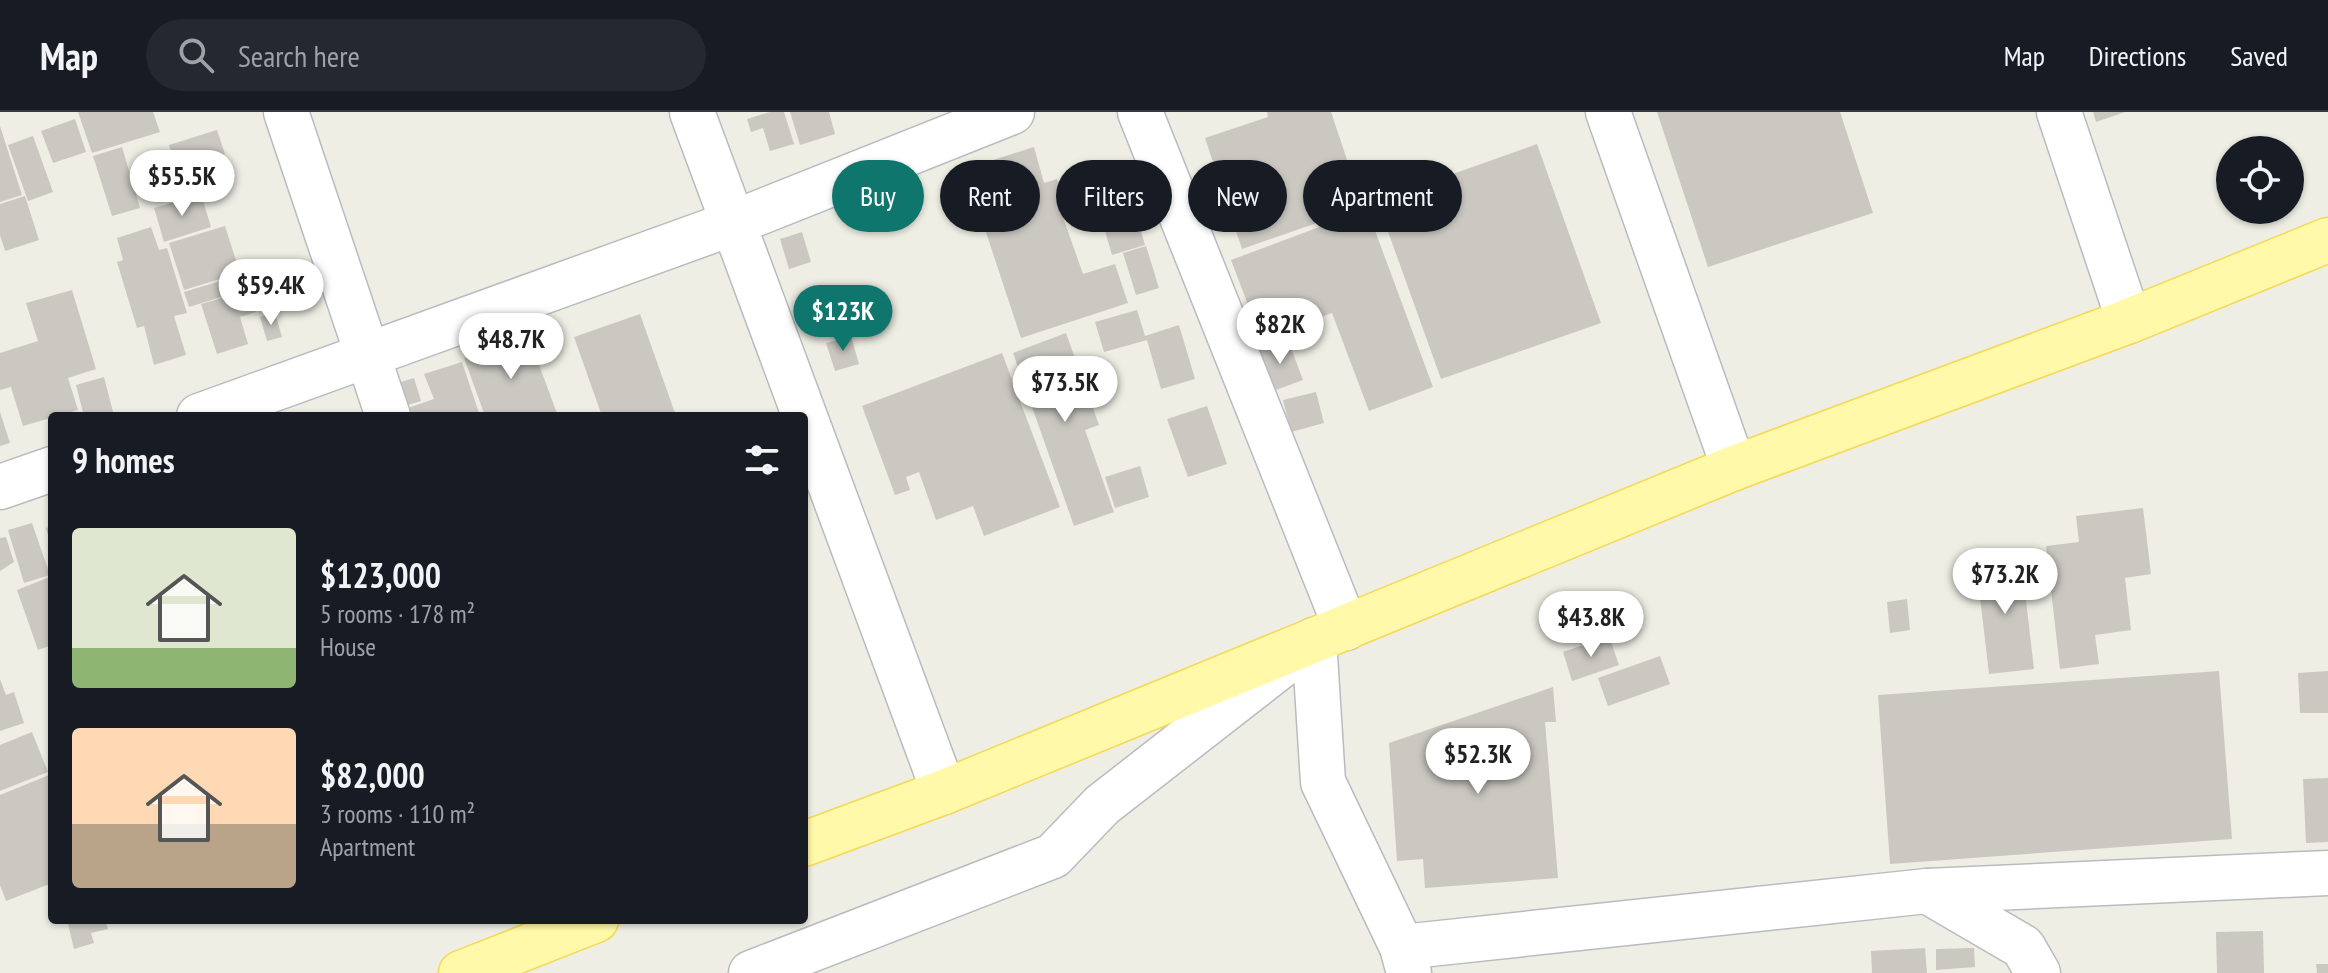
<!DOCTYPE html>
<html lang="en">
<head>
<meta charset="utf-8">
<style>
  body { margin:0; font-family:"PT Sans Narrow",sans-serif; background:#242831; color:#f1f3f6; height:100vh; display:flex; flex-direction:column; font-size:30px; white-space:nowrap }
  * { box-sizing:border-box; margin:0 }
  p { font-size:26px; color:#9ea1a6 }
  .icon { flex:none; width:44px; height:44px; fill:none; stroke:currentColor; stroke-width:2; stroke-linecap:round; stroke-linejoin:round }
  .map { position:relative; flex:1; overflow:hidden }
  .details { position:absolute; left:48px; top:300px; width:760px; height:512px; display:flex; flex-direction:column; background:#171b24; border-radius:8px; box-shadow:0 2px 6px #0004 }
  .details>* { flex:none }
  .guide { position:absolute; left:832px; top:48px; width:760px; height:72px; display:flex; gap:16px }
  .controls { position:absolute; left:2216px; top:24px; display:grid; gap:16px }
  .controls a { display:grid; place-items:center; width:88px; height:88px; border-radius:50%; background:#171b24; box-shadow:0 2px 6px #0004; font-size:40px }
  .price { position:absolute; translate:-50% -68px; padding:0 18px; border-radius:28px; background:#fff; color:#222; font-size:26px; line-height:52px; filter:drop-shadow(0 2px 4px #0008) }
  .price::after { content:''; position:absolute; left:50%; top:48px; width:24px; height:18px; margin-left:-12px; background:inherit; clip-path:polygon(0 0,100% 0,50% 100%) }
  .price.current { background:#0f766e; color:#fff }
  ul { padding:0; list-style:none }
  li { display:flex; align-items:center; gap:24px; height:200px; padding:0 24px }
  li span { display:grid; place-items:center; flex:none; width:224px; height:160px; border-radius:8px; color:#555 }
  li>.icon { margin-inline-start:auto }
  span .icon { width:96px; height:96px; fill:#fffc; stroke-width:1 }
  li b { font-size:34px }
  h2 { display:flex; justify-content:space-between; align-items:center; height:96px; padding:0 24px; font-size:34px }
  .chip { padding:0 28px; border-radius:36px; background:#171b24; box-shadow:0 2px 6px #0004; font-size:28px; line-height:72px }
  .chip.current { background:#0f766e; color:#fff }
  header { display:flex; align-items:center; gap:48px; box-sizing:border-box; height:112px; padding:0 40px; background:#171b24; border-bottom:2px solid #363941 }
  header strong { font-size:38px }
  nav { display:flex; gap:44px; margin-inline-start:auto; font-size:28px }
  .search { width:560px; height:72px; background:#242831; display:flex; align-items:center; gap:20px; box-sizing:border-box; padding:0 28px; border-radius:44px; color:#9ea1a6; font-size:30px }
  .map>svg:first-child { display:block }
  .building { fill:#cac8c1 }
  .lines { fill:none; stroke-linecap:round; stroke-linejoin:round }
  .street-casing { stroke:#b9bbc1; stroke-width:47 }
  .primary-casing { stroke:#f7d855; stroke-width:47 }
  .street { stroke:#fff; stroke-width:44 }
  .primary { stroke:#fff9a9; stroke-width:44 }
</style>
</head>
<body>
<header>
<strong>Map</strong>
<div class="search"><svg class="icon" aria-label="search" viewBox="0 0 24 24"><circle cx="10" cy="10" r="6"/><path d="M15 15l6 6"/></svg>Search here</div>
<nav><a>Map</a><a>Directions</a><a>Saved</a></nav>
</header>
<div class="map">
<svg width="2328" height="861" viewBox="0 0 2328 861">
  <rect width="100%" height="100%" fill="#efeee4"/>
  <g class="building">
    <path d="M78,0H153L160,20L92,41Z"/>
    <path d="M770,0H784L794,32L770,39L763,16L751,20L747,7Z"/>
    <path d="M790,0H829L835,22L800,33Z"/>
    <path d="M1267,0H1331L1363,95L1242,137L1205,26L1268,5Z"/>
    <path d="M1657,0H1840L1873,101L1708,155Z"/>
    <path d="M2093,0H2125L2096,10Z"/>
    <path d="M75,7L86,40L53,51L41,19Z"/>
    <path d="M0,14L22,83L0,90Z"/>
    <path d="M217,18L225,42L176,57L169,33Z"/>
    <path d="M33,24L53,80L28,89L8,33Z"/>
    <path d="M1537,32L1601,211L1441,267L1377,89Z"/>
    <path d="M122,35L140,96L112,104L93,44Z"/>
    <path d="M1034,35L1044,71L1057,67L1069,105L1064,108L1083,162L1115,152L1128,191L1021,226L965,57Z"/>
    <path d="M165,42L170,59L158,62L153,46Z"/>
    <path d="M201,82L211,115L164,130L154,96Z"/>
    <path d="M25,84L39,128L5,139L0,123V92Z"/>
    <path d="M1367,97L1433,275L1369,299L1332,201L1261,227L1231,148Z"/>
    <path d="M1138,110L1145,133L1112,143L1105,119Z"/>
    <path d="M225,114L240,161L184,178L169,131Z"/>
    <path d="M151,115L159,138L167,136L187,201L174,204L186,243L154,253L144,214L137,216L117,150L123,148L117,126Z"/>
    <path d="M802,120L811,150L789,157L780,127Z"/>
    <path d="M1146,134L1159,176L1136,183L1123,141Z"/>
    <path d="M243,162L247,177L189,195L184,180Z"/>
    <path d="M72,178L96,257L68,266L78,298L23,314L11,275L0,278V241L38,229L26,191Z"/>
    <path d="M249,178L256,200L240,205L248,232L217,242L201,192Z"/>
    <path d="M1137,198L1145,224L1179,213L1195,267L1161,277L1147,228L1104,240L1095,210Z"/>
    <path d="M275,201L282,225L267,229L260,205Z"/>
    <path d="M640,202L676,304H602L574,225Z"/>
    <path d="M1066,221L1099,313L1085,318L1114,400L1074,414L1013,241Z"/>
    <path d="M528,223L558,304H485L464,246Z"/>
    <path d="M851,224L859,252L835,259L826,231Z"/>
    <path d="M1288,228L1303,268L1273,279L1258,239Z"/>
    <path d="M1002,241L1060,395L984,424L973,394L936,408L919,360L906,365L910,378L895,383L862,294Z"/>
    <path d="M462,250L480,304H411L408,296L434,287L424,262Z"/>
    <path d="M104,265L113,300L84,304L76,273Z"/>
    <path d="M414,266L421,289L398,296L391,273Z"/>
    <path d="M1316,280L1324,311L1291,320L1283,288Z"/>
    <path d="M1207,294L1227,352L1188,365L1167,307Z"/>
    <path d="M0,300L10,331L0,334Z"/>
    <path d="M1140,354L1149,385L1115,396L1105,365Z"/>
    <path d="M2143,396L2151,462L2125,466L2131,518L2095,523L2099,552L2060,557L2046,434L2079,430L2076,404Z"/>
    <path d="M32,411L50,463L24,471L8,418Z"/>
    <path d="M52,414V434H51L46,416Z"/>
    <path d="M6,425L14,450L0,459V426Z"/>
    <path d="M2021,446L2034,557L1989,562L1976,451Z"/>
    <path d="M52,464V533L38,538L17,478Z"/>
    <path d="M1907,487L1910,518L1890,521L1887,490Z"/>
    <path d="M1609,524L1619,553L1572,569L1563,540Z"/>
    <path d="M1660,544L1670,572L1608,594L1598,566Z"/>
    <path d="M2219,559L2232,727L1890,752L1878,583Z"/>
    <path d="M2328,559V601H2300L2298,561Z"/>
    <path d="M0,567L6,583L14,580L24,611L0,619Z"/>
    <path d="M1553,575L1556,610H1545L1558,766L1425,776L1423,747L1397,749L1389,631Z"/>
    <path d="M32,620L48,660L0,679V633Z"/>
    <path d="M49,663L52,771L6,789L0,773V683Z"/>
    <path d="M2328,666V730L2306,731L2303,667Z"/>
    <path d="M82,808H105L108,817L91,821L94,831L74,837L68,812Z"/>
    <path d="M2263,819L2264,861H2217L2216,820Z"/>
    <path d="M1925,836L1927,861H1872L1871,839Z"/>
    <path d="M1974,836L1975,855L1936,858V837Z"/>
    <path d="M2316,852H2328V861H2317Z"/>
  </g>
  <g class="lines">
    <g class="street-casing">
      <g id="street">
        <path d="M286,0L388,304"/>
        <path d="M692,0L944,680"/>
        <path d="M1140,0L1346,516"/>
        <path d="M1608,0L1734,356"/>
        <path d="M2059,0L2129,209"/>
        <path d="M199,304L733,111L1012,0"/>
        <path d="M0,375L52,357"/>
        <path d="M1927,779L2023,835L2038,861"/>
        <path d="M1402,835L1927,779L2328,761"/>
        <path d="M751,861L1053,744L1102,693L1314,528L1323,670L1402,835L1409,861"/>
      </g>
    </g>
    <g class="primary-casing">
      <g id="primary">
        <path d="M804,732L944,680L1734,356L2129,209L2328,128"/>
        <path d="M461,861L596,808"/>
      </g>
    </g>
    <use href="#street" class="street"/>
    <use href="#primary" class="primary"/>
  </g>
</svg>
<div class="controls">
<a><svg class="icon" aria-label="locate" viewBox="0 0 24 24"><circle cx="12" cy="12" r="6"/><path d="M12 2v4M12 18v4M2 12h4M18 12h4"/></svg></a>
</div>
<b class="price" style="left:182px;top:106px">$55.5K</b>
<b class="price" style="left:271px;top:215px">$59.4K</b>
<b class="price current" style="left:843px;top:241px">$123K</b>
<b class="price" style="left:1280px;top:254px">$82K</b>
<b class="price" style="left:511px;top:269px">$48.7K</b>
<b class="price" style="left:1065px;top:312px">$73.5K</b>
<b class="price" style="left:2005px;top:504px">$73.2K</b>
<b class="price" style="left:1591px;top:547px">$43.8K</b>
<b class="price" style="left:1478px;top:684px">$52.3K</b>
<div class="guide">
<a class="chip current">Buy</a>
<a class="chip">Rent</a>
<a class="chip">Filters</a>
<a class="chip">New</a>
<a class="chip">Apartment</a>
</div>
<section class="details">
<h2>9 homes<svg class="icon" aria-label="filters" viewBox="0 0 24 24"><path d="M4 7h16M4 17h16"/><circle cx="9" cy="7" r="2"/><circle cx="15" cy="17" r="2"/></svg></h2>
<ul>
<li><span style="background:linear-gradient(#dfe7d0 75%,#8fb573 0)"><svg class="icon" aria-label="home" viewBox="0 0 24 24"><path d="M3 11l9-7 9 7M6 9v11h12V9"/></svg></span><div><b>$123,000</b><p>5 rooms · 178 m²</p><p>House</p></div></li>
<li><span style="background:linear-gradient(#ffd9b3 60%,#b9a48a 0)"><svg class="icon" aria-label="home" viewBox="0 0 24 24"><path d="M3 11l9-7 9 7M6 9v11h12V9"/></svg></span><div><b>$82,000</b><p>3 rooms · 110 m²</p><p>Apartment</p></div></li>
</ul>
</section>
</div>
</body>
</html>
